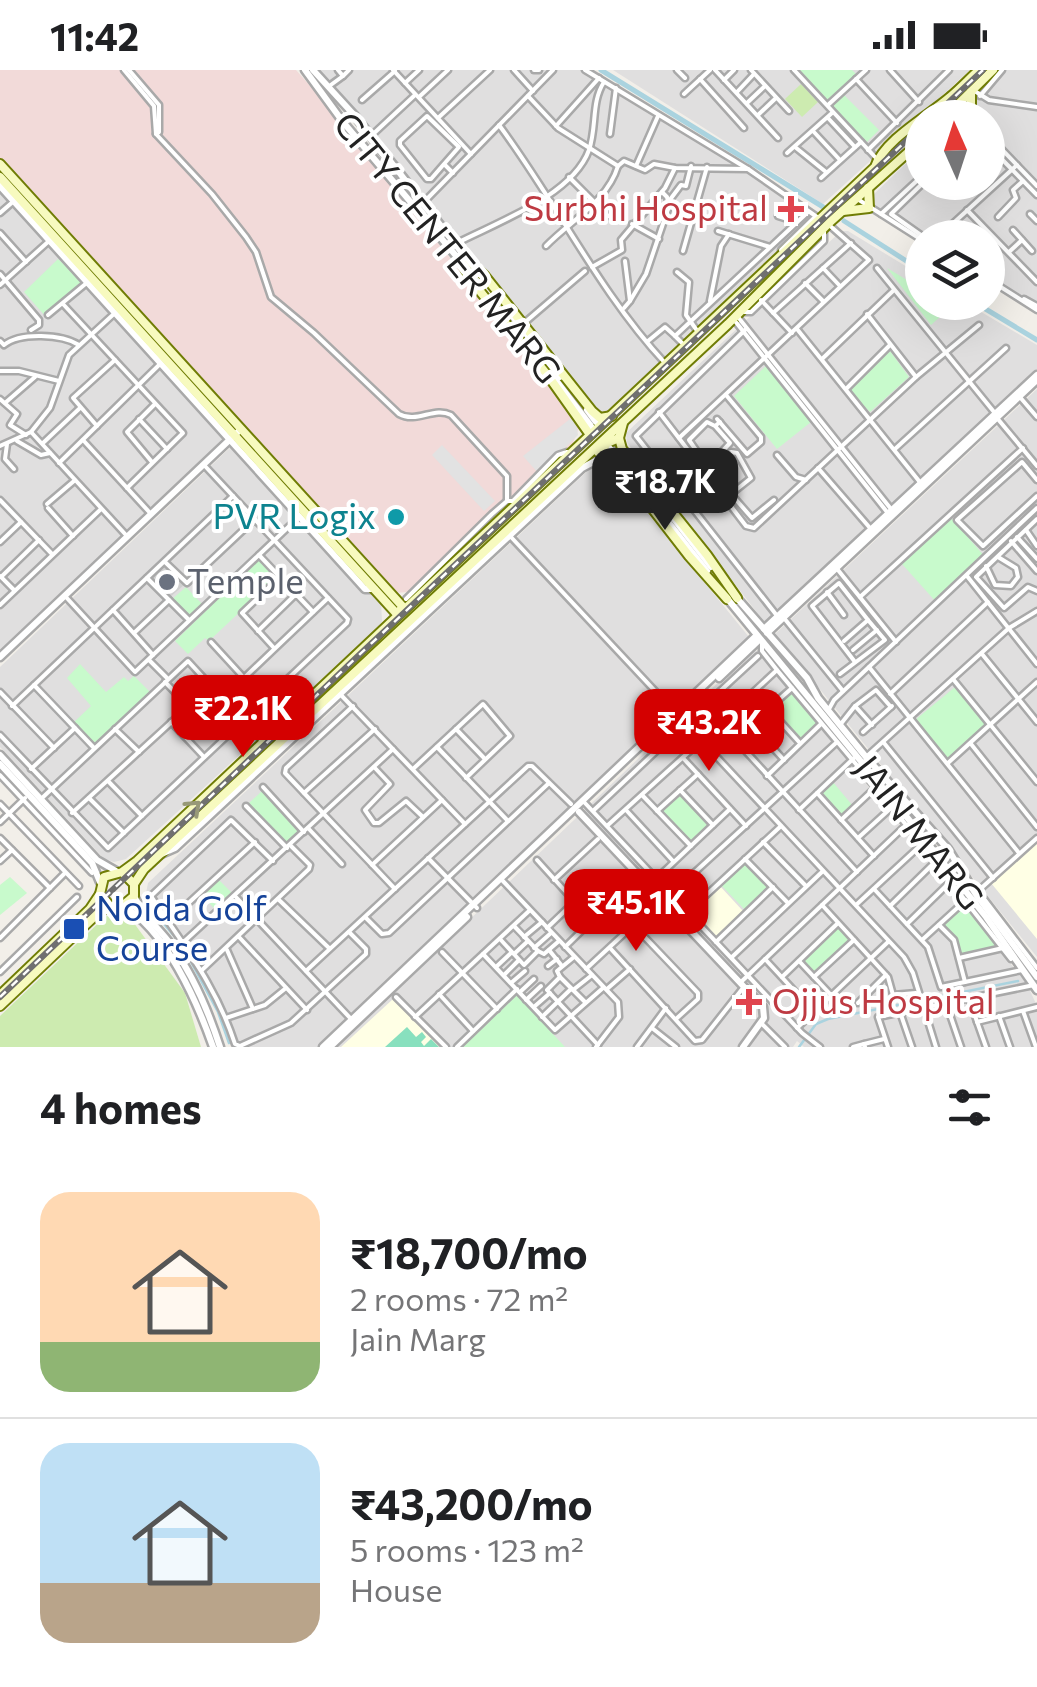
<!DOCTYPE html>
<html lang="en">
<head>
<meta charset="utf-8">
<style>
  body { margin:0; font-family:Commissioner,sans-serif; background:#f6f6f6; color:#202124; height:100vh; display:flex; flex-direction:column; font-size:38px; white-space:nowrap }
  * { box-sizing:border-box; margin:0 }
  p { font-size:32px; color:#757577 }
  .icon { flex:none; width:55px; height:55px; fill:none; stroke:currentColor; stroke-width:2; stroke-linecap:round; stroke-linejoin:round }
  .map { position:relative; height:977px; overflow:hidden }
  .sheet { display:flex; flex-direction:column; background:#fff; flex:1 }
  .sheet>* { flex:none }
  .needle { width:65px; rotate:357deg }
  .buttons { position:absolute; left:905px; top:30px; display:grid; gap:20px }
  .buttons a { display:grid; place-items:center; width:100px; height:100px; border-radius:50%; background:#fff; box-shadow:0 10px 40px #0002; font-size:50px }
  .price { position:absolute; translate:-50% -85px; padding:0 22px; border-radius:20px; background:#d40000; color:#fff; font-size:32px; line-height:65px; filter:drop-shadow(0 2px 5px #0008) }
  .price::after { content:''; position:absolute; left:50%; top:60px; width:30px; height:22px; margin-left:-15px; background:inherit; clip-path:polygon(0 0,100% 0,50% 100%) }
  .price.current { background:#222; color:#fff }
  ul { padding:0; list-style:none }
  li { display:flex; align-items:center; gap:30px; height:250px; padding:0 40px }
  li+li { border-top:2px solid #e0e0e0 }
  li span { display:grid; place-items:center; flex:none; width:280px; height:200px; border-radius:30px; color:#555 }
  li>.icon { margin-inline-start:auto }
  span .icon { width:120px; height:120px; fill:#fffc; stroke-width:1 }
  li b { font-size:42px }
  h2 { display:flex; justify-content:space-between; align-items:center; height:120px; padding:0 40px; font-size:42px }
  .status { display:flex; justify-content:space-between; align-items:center; height:70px; padding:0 50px; background:#fff; direction:ltr }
  .status svg { height:28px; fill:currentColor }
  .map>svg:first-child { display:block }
  .residential { fill:#e0dfdf }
  .commercial { fill:#f2dad9 }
  .education { fill:#ffffe5 }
  .religious { fill:#d0d0d0 }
  .grass { fill:#cdebb0 }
  .park { fill:#c8facc }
  .pitch { fill:#88e0be }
  .parking { fill:#e2e2e2 }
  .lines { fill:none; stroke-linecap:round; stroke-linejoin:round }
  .stream { stroke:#aad3df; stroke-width:2.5 }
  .canal { stroke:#aad3df; stroke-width:5 }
  .minor-casing { stroke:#a9a9a9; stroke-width:9 }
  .tertiary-casing { stroke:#a9a9a9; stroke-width:11 }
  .secondary-casing { stroke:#707d05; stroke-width:12 }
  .minor { stroke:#fff; stroke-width:4 }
  .tertiary { stroke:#fff; stroke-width:6 }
  .secondary { stroke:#f7fabf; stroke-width:8 }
  .rail-casing { stroke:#707070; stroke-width:6 }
  .rail { stroke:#fff; stroke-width:2.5; stroke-dasharray:8; stroke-linecap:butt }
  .oneway { stroke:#979978 }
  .health-dot { fill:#e0444e; stroke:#fff; stroke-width:4 }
  .culture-dot { fill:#0f9aa8; stroke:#fff; stroke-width:4 }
  .worship-dot { fill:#6b7280; stroke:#fff; stroke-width:4 }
  .transit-dot { fill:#1a4fb4; stroke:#fff; stroke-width:4 }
  .labels { text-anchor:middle; stroke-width:8; stroke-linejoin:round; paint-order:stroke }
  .health-label { font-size:35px; fill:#be3a42; stroke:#fff; text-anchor:end }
  .street-label { font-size:35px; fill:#222; stroke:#fff }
  .culture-label { font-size:35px; fill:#0d838f; stroke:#fff; text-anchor:end }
  .worship-label { font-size:35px; fill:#5b616d; stroke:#fff; text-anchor:start }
  .transit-label { font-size:35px; fill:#164399; stroke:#fff; text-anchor:start }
</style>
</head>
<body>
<div class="status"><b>11:42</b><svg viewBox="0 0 49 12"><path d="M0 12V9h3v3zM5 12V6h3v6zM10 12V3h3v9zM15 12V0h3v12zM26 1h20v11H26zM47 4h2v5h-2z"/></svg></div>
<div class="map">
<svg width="1037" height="977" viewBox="0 0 1037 977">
  <rect width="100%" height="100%" fill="#f2efe9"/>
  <g class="residential">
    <path d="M320,0H594L819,143L821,152L614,342L606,345L597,342Z"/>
    <path d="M613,0H970L823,134Z"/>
    <path d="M1004,0H1037V242L988,210V168L922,169L876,140L873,125L922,78V112H988V48L955,47Z"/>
    <path d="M0,115L231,367L0,585Z"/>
    <path d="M841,161H848L922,206V232L966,233L1037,275V302L765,553L639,390L627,372L626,363Z"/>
    <path d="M1037,319V887L775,564Z"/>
    <path d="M236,372L381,532L382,551L377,559L126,789L114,792L104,789L0,677V597Z"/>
    <path d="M605,391L749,567L322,977H237L225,941L190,878L146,823L148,813L597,392Z"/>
    <path d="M759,580L1027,914L1037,936V977H804L797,971L793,977H336L749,583Z"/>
  </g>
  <path class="commercial" d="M0,0H296L338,47L575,345L579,357L573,373L418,521L395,523L0,88Z"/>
  <g class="education">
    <path d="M1037,771V869L991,813Z"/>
    <path d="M720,816L743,841L715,867L692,843Z"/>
    <path d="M393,929L440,977H341Z"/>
  </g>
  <path class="religious" d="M164,494L184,515L169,528L150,508Z"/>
  <g class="grass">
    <path d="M801,14L818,32L802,47L785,29Z"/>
    <path d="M106,846L131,849L185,923L201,977H0V946Z"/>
  </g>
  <g class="park">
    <path d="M798,0H852L856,4L826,31Z"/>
    <path d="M844,25L879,60L867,72L832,36Z"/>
    <path d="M58,189L83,213L46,247L24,222Z"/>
    <path d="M887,198L922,219V232L945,233L952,236L931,255Z"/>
    <path d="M890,281L909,307L870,342L848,320Z"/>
    <path d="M767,295L811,352L777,379L734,326Z"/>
    <path d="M951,448L986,488L937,533L902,494Z"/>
    <path d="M259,489L277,507L209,571L205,568L188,584L175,571Z"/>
    <path d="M186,517L202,534L187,548L171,530Z"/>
    <path d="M80,594L106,622L124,607L128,611L134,606L150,622L94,676L73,653L91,636L67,608Z"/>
    <path d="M955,617L987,655L948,688L915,650Z"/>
    <path d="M794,618L822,652L800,673L770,639Z"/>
    <path d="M832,711L853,736L841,749L819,724Z"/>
    <path d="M262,721L301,761L286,773L248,734Z"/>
    <path d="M680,722L711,755L691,774L660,740Z"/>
    <path d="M745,790L771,817L746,841L720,814Z"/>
    <path d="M10,807L27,823L0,845V815Z"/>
    <path d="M219,810L233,824L215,839L202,826Z"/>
    <path d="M965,832L999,877L960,886L955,868L941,855Z"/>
    <path d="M838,854L853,870L814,906L800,891Z"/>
    <path d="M517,925L565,977H463Z"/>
  </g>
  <path class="pitch" d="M407,957L416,967L422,962L426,967L421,972L424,976L431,969L439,977H385Z"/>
  <g class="parking">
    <path d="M575,345L578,365L539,404L523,386Z"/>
    <path d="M442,375L495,431L484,441L432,385Z"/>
  </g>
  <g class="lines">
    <g class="stream">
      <path d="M144,830L179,872"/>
      <path d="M184,879L218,942L229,973"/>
      <path d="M799,977L816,954L828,949L1018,911"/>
    </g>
    <g class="canal">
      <path d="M601,0L828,140"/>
      <path d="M844,151L922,201"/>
      <path d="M974,232L1037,270"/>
    </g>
    <g class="minor-casing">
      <g id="minor">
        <path d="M124,0L154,36L156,64L212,124L246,167L256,182L271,227L314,263L399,344C417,354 434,336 451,345L507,406V431"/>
        <path d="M129,0L159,35V62L156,64"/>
        <path d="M338,0L343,6L349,0"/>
        <path d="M393,0L471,84"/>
        <path d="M514,0L533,21"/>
        <path d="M534,0H539"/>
        <path d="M585,0L748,99"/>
        <path d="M677,0L685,8"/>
        <path d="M715,0L778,68"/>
        <path d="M751,0L789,41"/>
        <path d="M794,0L876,88"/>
        <path d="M890,0L919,32"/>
        <path d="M700,9L744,58"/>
        <path d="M856,9L897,53"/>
        <path d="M724,10L734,0"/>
        <path d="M405,13L419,0"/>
        <path d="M328,17L343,6"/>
        <path d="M973,20L989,30L1037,37"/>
        <path d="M737,22L754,4"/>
        <path d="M684,24L710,0"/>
        <path d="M528,26L558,58L618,96L624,91L645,100L654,94L675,98L748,99L817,147"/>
        <path d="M980,26L1002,0"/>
        <path d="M419,27L448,0"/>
        <path d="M362,30L395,1"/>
        <path d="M747,33L765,16"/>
        <path d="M829,34L866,0"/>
        <path d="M957,35L969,48"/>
        <path d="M758,45L776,28"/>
        <path d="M438,48L490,0"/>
        <path d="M828,48L855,77"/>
        <path d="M499,55C557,133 599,222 665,293"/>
        <path d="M556,56L599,8"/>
        <path d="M813,61L840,90"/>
        <path d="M610,64L616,18"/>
        <path d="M988,65L1037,116"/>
        <path d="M371,66L415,25"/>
        <path d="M988,75L1037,125"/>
        <path d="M795,77L826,102"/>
        <path d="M868,80L949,0"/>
        <path d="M787,83L832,43"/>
        <path d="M444,94L431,109H427L400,75V71L427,46L459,77L444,94L453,103"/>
        <path d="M636,96L658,46"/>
        <path d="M569,107L608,146"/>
        <path d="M821,108L861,72"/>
        <path d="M924,112L891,144L925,168"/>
        <path d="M940,115L942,112"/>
        <path d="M859,130L922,170"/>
        <path d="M669,131L681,115L686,116L691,96"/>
        <path d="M424,132L553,0"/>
        <path d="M967,140L1037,212"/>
        <path d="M0,143L15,130"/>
        <path d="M881,144L922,106"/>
        <path d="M1030,144L1037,151"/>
        <path d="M778,146L797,152"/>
        <path d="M998,147L1016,128L1013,120L1023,111"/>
        <path d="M632,154L659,169"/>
        <path d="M1013,160L1032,181"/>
        <path d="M718,161L770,177"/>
        <path d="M0,163L26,192"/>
        <path d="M937,168L1017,95"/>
        <path d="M457,173C498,152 573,125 589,80C597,57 591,32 604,12"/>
        <path d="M546,176C571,150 607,132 618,96"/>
        <path d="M781,180L814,148"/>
        <path d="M683,181L707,97"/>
        <path d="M1009,182L1022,170"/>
        <path d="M592,197L622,180L621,170L665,118L675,98"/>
        <path d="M823,198L840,216"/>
        <path d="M877,198L994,342"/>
        <path d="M677,202L689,212L686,245L698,262"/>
        <path d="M0,204L39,250V255L31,260"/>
        <path d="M988,209L1037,240"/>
        <path d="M805,213L823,231"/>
        <path d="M0,215L49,171"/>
        <path d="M1024,229L1037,236"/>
        <path d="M761,230L792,263"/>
        <path d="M630,231L646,204L669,136L667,127L662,122"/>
        <path d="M710,231L721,176L729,164"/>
        <path d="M63,234L183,363L127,418"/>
        <path d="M624,238L630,231L625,191"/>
        <path d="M744,242H751L824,171V159"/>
        <path d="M773,243L851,173"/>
        <path d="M867,244L916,307"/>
        <path d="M48,245L89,211"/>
        <path d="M738,247L891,439"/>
        <path d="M735,251L887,442"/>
        <path d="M523,254L585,201"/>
        <path d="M746,259L636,366L778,547"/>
        <path d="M797,259L919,411"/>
        <path d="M0,271L4,275C20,262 62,264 79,275"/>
        <path d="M648,271L665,257L675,266"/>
        <path d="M684,275L675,266L808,142"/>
        <path d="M822,289L894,220"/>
        <path d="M0,301H19L59,311"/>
        <path d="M846,319L890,275"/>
        <path d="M1019,326L1037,347"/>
        <path d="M0,329L17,344L10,355L26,365"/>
        <path d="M5,333L35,307"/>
        <path d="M659,342L746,456L754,458L916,307L979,255"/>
        <path d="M997,348L1037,396"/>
        <path d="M139,349L167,379"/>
        <path d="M717,349L747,384L761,372V367L726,325"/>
        <path d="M97,356L73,328L115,290"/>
        <path d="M715,356L730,373L710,394L705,393L689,370L707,352L715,356L720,352"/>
        <path d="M31,362L126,465"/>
        <path d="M679,368L869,190L828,154"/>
        <path d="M83,370L151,444"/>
        <path d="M17,371L41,385L50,383"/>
        <path d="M43,373L80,338"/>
        <path d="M7,374L5,389L14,399"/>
        <path d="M0,376L31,362L50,338L69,285L116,242"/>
        <path d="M895,379L1006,278"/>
        <path d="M777,385L796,407L806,410"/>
        <path d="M152,392L127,362L155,334"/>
        <path d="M59,393L159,295"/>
        <path d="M818,398L870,458"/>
        <path d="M704,400L731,382L737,383L751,408L731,424L710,397"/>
        <path d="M1037,410L1022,392L957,450L983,476L1037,426"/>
        <path d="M731,424L752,448L774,430"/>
        <path d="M0,430L52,484"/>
        <path d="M47,434L74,411"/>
        <path d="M48,438L73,466"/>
        <path d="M1037,449L976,507L1004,538L1028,517L1037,521"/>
        <path d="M1026,460L1037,476"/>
        <path d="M511,467L904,887L913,903L936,977"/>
        <path d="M1017,467L1037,489"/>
        <path d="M1011,471L1037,501"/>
        <path d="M0,472L21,452"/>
        <path d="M259,485L313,542"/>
        <path d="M165,492L187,513L255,449"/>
        <path d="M986,496L995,515L1011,516L1018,507L1016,498L998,487"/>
        <path d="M838,500L896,572"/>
        <path d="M0,506L14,520"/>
        <path d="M967,506L1037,594"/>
        <path d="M1,507L39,470"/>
        <path d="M147,508L189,550"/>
        <path d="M827,522L844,545"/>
        <path d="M65,526L135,602L300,446"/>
        <path d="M860,527L1023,378"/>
        <path d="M406,529L492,444L507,431H513L558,385L567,382"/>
        <path d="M0,535L101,439"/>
        <path d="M113,540L153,585"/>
        <path d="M784,548L843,621"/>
        <path d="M258,561L296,524"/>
        <path d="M134,563L169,530"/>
        <path d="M844,571L868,550L839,513L812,536L855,592"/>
        <path d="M211,572L244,608"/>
        <path d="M762,573V581L777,600L892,737L1011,889"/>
        <path d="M274,578L242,543L280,507"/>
        <path d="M853,580L877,560"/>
        <path d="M982,584L1037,652"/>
        <path d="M758,586L704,636L857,802"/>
        <path d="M149,590L167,608"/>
        <path d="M869,597L1019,783"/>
        <path d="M840,604L885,570L868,550"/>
        <path d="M953,609L1037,712"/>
        <path d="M165,612L221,669"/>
        <path d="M34,615L94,678"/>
        <path d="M0,622L54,678"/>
        <path d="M340,624L465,754"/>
        <path d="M890,624L988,532"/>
        <path d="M223,628L328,528"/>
        <path d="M12,636L233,426"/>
        <path d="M353,636L286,698L285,703L395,819"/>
        <path d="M855,636L876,620L891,637"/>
        <path d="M736,638L784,690"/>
        <path d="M769,639L799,672"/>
        <path d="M829,639L834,630L1037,438"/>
        <path d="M171,652L204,687"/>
        <path d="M719,654L777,600"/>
        <path d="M751,654L792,618"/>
        <path d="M840,655L855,636L872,655"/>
        <path d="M115,659L139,682"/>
        <path d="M456,659L484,688"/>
        <path d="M863,662L892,636"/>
        <path d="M0,665L108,778L347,553L348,549L204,395"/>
        <path d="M884,673L993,808"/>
        <path d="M971,674L1037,757"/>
        <path d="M437,677L508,751"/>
        <path d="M866,687L1009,558L1037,541"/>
        <path d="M683,688L746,756"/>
        <path d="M948,693L1037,612"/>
        <path d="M374,697L390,714L365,740L374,753H379L406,731L423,747"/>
        <path d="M31,699L75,658"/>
        <path d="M413,699L483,634L510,666L466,708"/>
        <path d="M0,705L92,803"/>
        <path d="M767,706L821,654"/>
        <path d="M108,711L142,746"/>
        <path d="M263,717L304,762"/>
        <path d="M680,720L713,755"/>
        <path d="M304,723L375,659"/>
        <path d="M817,723L874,786"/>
        <path d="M642,725L691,776"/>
        <path d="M89,728L124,763"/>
        <path d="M41,729L188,591L261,670"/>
        <path d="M584,732L802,963L820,977"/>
        <path d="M0,734L79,816"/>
        <path d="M246,736L287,778"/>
        <path d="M594,740L685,654"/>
        <path d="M626,740L673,791"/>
        <path d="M799,740L854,688"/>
        <path d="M657,741L698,704"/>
        <path d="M72,743L189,636"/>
        <path d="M841,750L874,719"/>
        <path d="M0,752L25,728"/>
        <path d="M608,755L701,671"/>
        <path d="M308,758L342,794"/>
        <path d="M0,768L50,818"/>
        <path d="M858,768L891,738"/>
        <path d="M1037,768L978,821L1037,898"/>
        <path d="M763,772L805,815"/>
        <path d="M428,788L477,838"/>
        <path d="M745,789L787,832"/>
        <path d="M537,790L575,832"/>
        <path d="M0,791L12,780"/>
        <path d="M273,791L231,750L151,826C185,878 215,913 235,974L240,976L291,953L366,884V879L349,862"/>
        <path d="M372,795L442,730"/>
        <path d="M657,808L730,739"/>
        <path d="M501,809L618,932L619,947L596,977"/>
        <path d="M554,810L598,769"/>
        <path d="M874,819L928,877L941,917L1022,900"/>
        <path d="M671,824L837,672"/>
        <path d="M235,826L352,950"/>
        <path d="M278,829L329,878"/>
        <path d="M822,835L888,907L893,925L916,923"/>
        <path d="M856,835L921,775"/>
        <path d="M890,836L935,792"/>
        <path d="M689,841L781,756"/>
        <path d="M366,848L382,864L389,863L549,713"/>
        <path d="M170,850L255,772"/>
        <path d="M907,854L950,812"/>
        <path d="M939,855L954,870L965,912"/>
        <path d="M547,858L591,816H596L698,923V929L676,949"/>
        <path d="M239,867L307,940"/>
        <path d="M524,867L542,852"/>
        <path d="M0,868L65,803"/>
        <path d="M500,869L524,895L538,881L514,856"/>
        <path d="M922,870L966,830"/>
        <path d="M716,872L773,817"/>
        <path d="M565,877L610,833"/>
        <path d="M534,878L551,863"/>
        <path d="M610,878L695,971L702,970L743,918"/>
        <path d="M176,879L393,679"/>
        <path d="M227,880L253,939"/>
        <path d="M549,880L562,896"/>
        <path d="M538,881L544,884L559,871"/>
        <path d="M442,882L497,939"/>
        <path d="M483,884L555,960L603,918"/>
        <path d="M514,884L528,871"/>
        <path d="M574,887L557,901L560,907L547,920L598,975"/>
        <path d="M732,887L823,801"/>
        <path d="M959,888L1003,878"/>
        <path d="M765,889L813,941"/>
        <path d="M799,891L832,926"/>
        <path d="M548,896L557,889"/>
        <path d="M496,897L511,883"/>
        <path d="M586,899L669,822"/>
        <path d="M202,900L309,799L310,795L290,775"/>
        <path d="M306,901L528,696H532L571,734"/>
        <path d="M0,902L77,827"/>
        <path d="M504,905L518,891"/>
        <path d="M560,907L585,932"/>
        <path d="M782,907L838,853"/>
        <path d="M814,907L854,870"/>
        <path d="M741,912L904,757"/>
        <path d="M511,913L525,901"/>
        <path d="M607,919L630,899"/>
        <path d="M573,920L592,905"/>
        <path d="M520,922L534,909"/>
        <path d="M439,924L473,961"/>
        <path d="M396,927L446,977"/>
        <path d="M969,929L986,977"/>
        <path d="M526,930L541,916"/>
        <path d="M858,933L886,905"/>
        <path d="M946,933L961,977"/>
        <path d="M535,936L550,923"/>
        <path d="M1023,941L1036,977"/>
        <path d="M900,942L912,977"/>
        <path d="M999,946L1010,977"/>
        <path d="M415,947L529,841"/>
        <path d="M542,947L571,919"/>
        <path d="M226,948L265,935L286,918"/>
        <path d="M977,952L1037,937"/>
        <path d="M761,953L785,977"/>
        <path d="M652,958L676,977"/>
        <path d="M797,958L888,872"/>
        <path d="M864,974L884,969"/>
        <path d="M457,977L517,919"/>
        <path d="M637,977L666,938"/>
        <path d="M853,977L864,974L865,977"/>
        <path d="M888,977L878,947L1034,915"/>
      </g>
    </g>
    <g class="tertiary-casing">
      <g id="tertiary">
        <path d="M305,0L343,52L463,194"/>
        <path d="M313,0L355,46L470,193"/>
        <path d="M0,116L365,519H375"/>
        <path d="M509,242L560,307"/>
        <path d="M555,309L591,356"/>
        <path d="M587,340L596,352"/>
        <path d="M608,376L707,501"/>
        <path d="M673,448L711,497"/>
        <path d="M735,526L807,608L818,628L866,687L948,779L975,823L1037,907"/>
        <path d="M726,527L910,751L986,847L1037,920"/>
        <path d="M764,559L1037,305"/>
        <path d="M767,563L1037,310"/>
        <path d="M0,587L241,359"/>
        <path d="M719,608L759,570"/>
        <path d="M0,685L97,790L116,801"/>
        <path d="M0,694L92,793L100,812"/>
        <path d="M579,742L763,937L764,948L743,977"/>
        <path d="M159,785L175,778L582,398L597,390L611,392"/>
        <path d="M134,826C142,845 160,859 172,876C193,905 209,943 220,977"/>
        <path d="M122,836C165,857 198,934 213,977"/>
        <path d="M323,977L756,566"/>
        <path d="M330,977L467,847"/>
      </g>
    </g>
    <g class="secondary-casing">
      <g id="secondary">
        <path d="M944,48L993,0"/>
        <path d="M950,48H964"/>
        <path d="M971,48V22"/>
        <path d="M0,94L403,537L398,542"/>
        <path d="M0,107L396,543"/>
        <path d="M843,141L869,138L868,118"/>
        <path d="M467,189L484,205L592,341L600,348L612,346"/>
        <path d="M461,191L471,210L549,307L588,362"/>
        <path d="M623,353L619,368L622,379L707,485L737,528"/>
        <path d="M598,382H602L607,373L619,368"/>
        <path d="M602,382L627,406L689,486L727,529"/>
        <path d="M122,802L134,814V826L122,836H110L100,824L104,807L122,802L137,791L875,97C884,70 928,46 950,27C960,19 969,9 979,0"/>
        <path d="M134,814L144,799L728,254L830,152L922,70"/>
        <path d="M0,925L90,839L100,824"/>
        <path d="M0,936L97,844L110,836"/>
      </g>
    </g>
    <use href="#minor" class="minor"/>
    <use href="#tertiary" class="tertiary"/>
    <use href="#secondary" class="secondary"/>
    <g class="rail-casing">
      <g id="rail">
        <path d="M932,48L983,0"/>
        <path d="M0,927L358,586L922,56"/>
      </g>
    </g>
    <use href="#rail" class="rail"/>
  </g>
  <defs><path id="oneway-chevron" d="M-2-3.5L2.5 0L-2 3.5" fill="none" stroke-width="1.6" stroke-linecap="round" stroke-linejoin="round" transform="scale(2.5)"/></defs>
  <use class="oneway" href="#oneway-chevron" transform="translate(194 737) rotate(-43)"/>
  <g class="health-dot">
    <path d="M786 124h10v10h10v10h-10v10h-10v-10h-10v-10h10z"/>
    <path d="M744 917h10v10h10v10h-10v10h-10v-10h-10v-10h10z"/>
  </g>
  <circle class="culture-dot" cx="396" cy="447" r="10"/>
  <circle class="worship-dot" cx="167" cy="512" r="10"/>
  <rect class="transit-dot" x="62" y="847" width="24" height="24" rx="5"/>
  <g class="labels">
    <g class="health-label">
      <text x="768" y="151">Surbhi Hospital</text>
      <text x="772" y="944" text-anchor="start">Ojjus Hospital</text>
    </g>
    <g class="street-label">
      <text transform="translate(447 178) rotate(51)" y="12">CITY CENTER MARG</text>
      <text transform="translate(919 763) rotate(52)" y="12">JAIN MARG</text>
    </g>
    <g class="culture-label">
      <text x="376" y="459">PVR Logix</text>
    </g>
    <g class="worship-label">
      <text x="187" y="524">Temple</text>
    </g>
    <g class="transit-label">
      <text x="96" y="851">Noida Golf<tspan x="96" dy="40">Course</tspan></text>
    </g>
  </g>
</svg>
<div class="buttons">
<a><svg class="needle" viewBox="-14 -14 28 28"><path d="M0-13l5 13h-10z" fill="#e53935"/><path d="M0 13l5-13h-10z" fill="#757577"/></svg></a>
<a><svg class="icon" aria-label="layers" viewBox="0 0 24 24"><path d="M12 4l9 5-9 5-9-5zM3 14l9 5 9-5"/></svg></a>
</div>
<b class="price current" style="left:665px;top:463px">₹18.7K</b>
<b class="price" style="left:243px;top:690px">₹22.1K</b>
<b class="price" style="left:709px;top:704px">₹43.2K</b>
<b class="price" style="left:636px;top:884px">₹45.1K</b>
</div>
<section class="sheet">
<h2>4 homes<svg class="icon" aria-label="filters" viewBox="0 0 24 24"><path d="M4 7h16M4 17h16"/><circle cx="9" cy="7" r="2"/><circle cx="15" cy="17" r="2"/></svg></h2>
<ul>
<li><span style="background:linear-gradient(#ffd9b3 75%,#8fb573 0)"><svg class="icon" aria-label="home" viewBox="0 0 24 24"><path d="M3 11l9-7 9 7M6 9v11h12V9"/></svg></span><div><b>₹18,700/mo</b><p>2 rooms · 72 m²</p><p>Jain Marg</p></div></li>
<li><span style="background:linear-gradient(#bfe0f5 70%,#b9a48a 0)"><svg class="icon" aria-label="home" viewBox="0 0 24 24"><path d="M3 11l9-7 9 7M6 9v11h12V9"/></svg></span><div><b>₹43,200/mo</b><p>5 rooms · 123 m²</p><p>House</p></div></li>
</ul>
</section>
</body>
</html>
